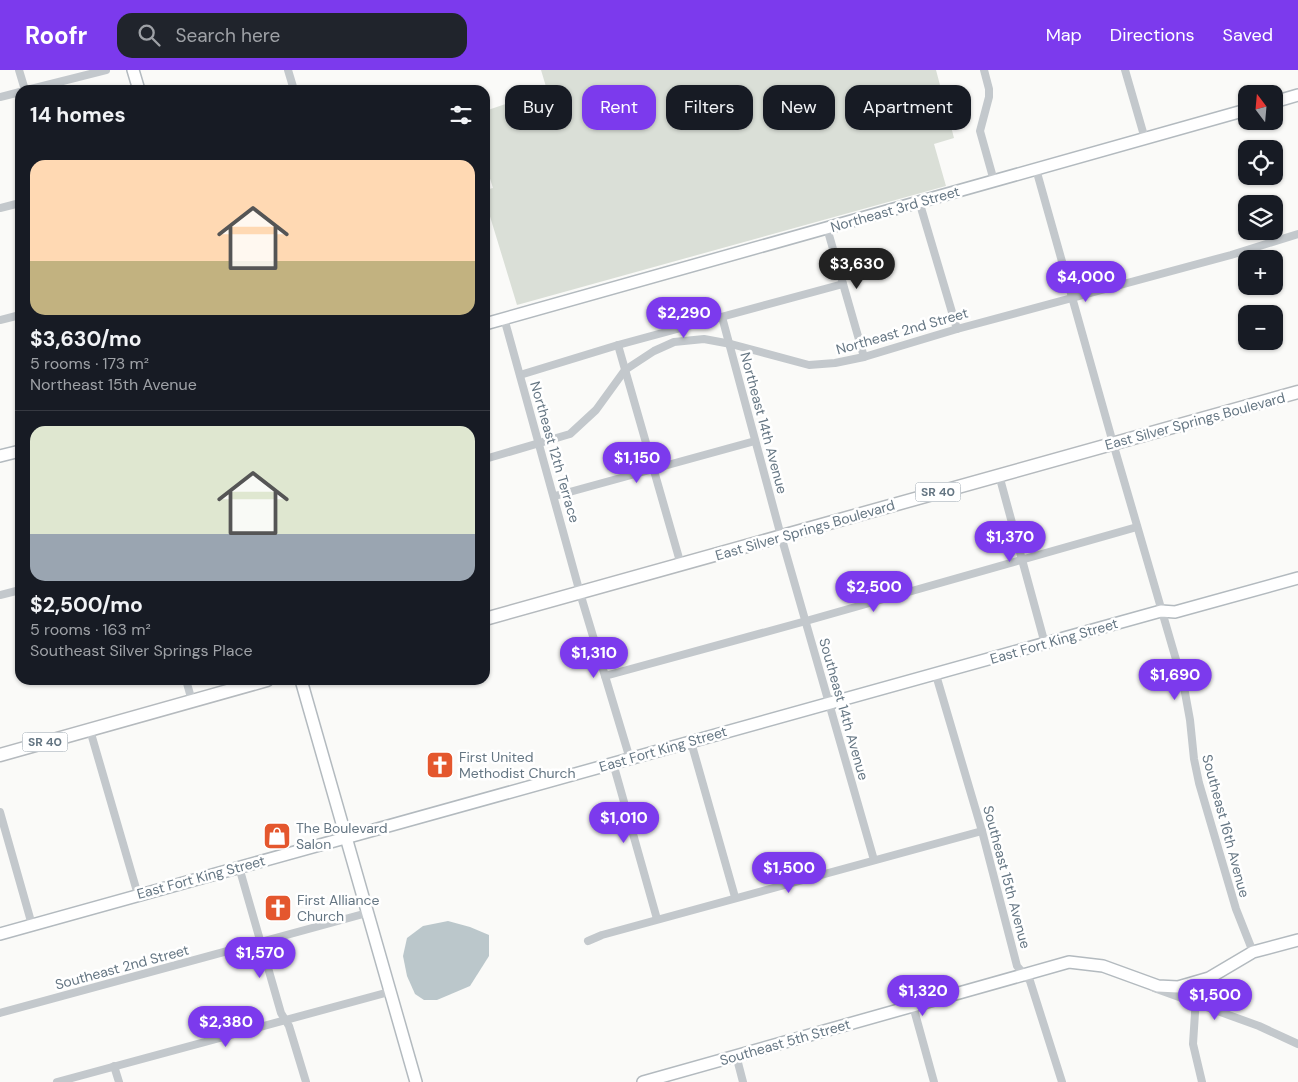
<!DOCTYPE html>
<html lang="en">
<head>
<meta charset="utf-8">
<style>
  body { margin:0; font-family:"DM Sans",sans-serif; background:#20242c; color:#f1f3f6; height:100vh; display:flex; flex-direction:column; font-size:19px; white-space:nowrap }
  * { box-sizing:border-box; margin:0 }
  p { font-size:16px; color:#9ea1a6 }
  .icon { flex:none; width:28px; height:28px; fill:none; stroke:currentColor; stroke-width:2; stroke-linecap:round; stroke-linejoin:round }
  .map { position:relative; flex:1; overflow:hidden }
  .details { position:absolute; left:15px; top:15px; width:475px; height:600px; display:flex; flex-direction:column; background:#171b24; border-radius:15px; box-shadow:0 1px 4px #0004 }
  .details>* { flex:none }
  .banner { position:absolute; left:505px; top:15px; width:475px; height:45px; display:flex; gap:10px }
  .needle { width:32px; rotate:344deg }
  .fabs { position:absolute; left:1238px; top:15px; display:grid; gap:10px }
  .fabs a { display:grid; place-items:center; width:45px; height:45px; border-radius:10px; background:#171b24; box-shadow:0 1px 4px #0004; font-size:25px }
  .price { position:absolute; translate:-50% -42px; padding:0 11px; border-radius:18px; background:#7c3aed; color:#fff; font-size:16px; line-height:32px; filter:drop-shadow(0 1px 2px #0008) }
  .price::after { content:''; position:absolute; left:50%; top:30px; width:15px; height:11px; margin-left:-8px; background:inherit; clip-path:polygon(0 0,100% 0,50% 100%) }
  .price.current { background:#222; color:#fff }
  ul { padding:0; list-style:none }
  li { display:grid; align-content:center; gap:10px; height:265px; padding:0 15px }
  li+li { border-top:1px solid #363941 }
  li span { display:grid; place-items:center; height:155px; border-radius:15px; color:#555 }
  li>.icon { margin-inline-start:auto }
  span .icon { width:90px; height:90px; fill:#fffc; stroke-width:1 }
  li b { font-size:21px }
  h2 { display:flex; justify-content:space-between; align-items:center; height:60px; padding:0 15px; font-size:21px }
  .chip { padding:0 18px; border-radius:15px; background:#171b24; box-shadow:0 1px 4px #0004; font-size:18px; line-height:45px }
  .chip.current { background:#7c3aed; color:#fff }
  header { display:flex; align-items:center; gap:30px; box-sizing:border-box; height:70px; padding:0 25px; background:#7c3aed; color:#fff }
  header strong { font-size:24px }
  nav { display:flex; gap:28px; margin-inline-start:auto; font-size:18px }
  .search { width:350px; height:45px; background:#20242c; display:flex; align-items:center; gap:12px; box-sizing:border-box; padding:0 18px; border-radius:15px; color:#9ea1a6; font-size:19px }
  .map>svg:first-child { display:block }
  .green { fill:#dadfd7 }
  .water { fill:#bbc7cb }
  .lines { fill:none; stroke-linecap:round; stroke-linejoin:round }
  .secondary-casing { stroke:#b3babf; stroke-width:14 }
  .primary-casing { stroke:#b5babe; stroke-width:15 }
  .street { stroke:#c3c8cc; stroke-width:8 }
  .secondary { stroke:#fff; stroke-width:11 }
  .primary { stroke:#fff; stroke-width:12 }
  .labels { text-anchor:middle; stroke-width:5; stroke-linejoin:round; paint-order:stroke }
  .shield { fill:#fff; stroke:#939fa8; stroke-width:1 }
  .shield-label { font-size:12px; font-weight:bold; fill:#657683 }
  .street-label { font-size:14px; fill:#657683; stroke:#fff }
  .poi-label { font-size:14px; fill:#657683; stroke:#fff; text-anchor:start }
</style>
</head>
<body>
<header>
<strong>Roofr</strong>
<div class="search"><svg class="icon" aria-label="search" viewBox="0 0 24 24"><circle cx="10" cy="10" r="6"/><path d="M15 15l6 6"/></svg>Search here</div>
<nav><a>Map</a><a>Directions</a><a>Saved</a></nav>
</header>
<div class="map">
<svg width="1298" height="1012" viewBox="0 0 1298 1012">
  <rect width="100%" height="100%" fill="#fafaf8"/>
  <path class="green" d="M541,0H936L954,68L934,74L946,116L517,235L485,130V120L493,118L485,93V41L547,20Z"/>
  <path class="water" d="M448,851L470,857L489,865V886L470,916L437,930H424L415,924L407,906L403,886L407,868L423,856Z"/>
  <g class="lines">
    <g class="secondary-casing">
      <g id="secondary">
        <path d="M133,0L139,20"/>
        <path d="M1274,32L1298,25"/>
        <path d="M485,254L1246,40"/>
        <path d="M0,386L20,381"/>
        <path d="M301,610L416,1012"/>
        <path d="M0,864L1161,541L1175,542L1298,508"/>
        <path d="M643,1012L1069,892L1103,896L1158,916L1178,917L1209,908L1253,882L1298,870"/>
      </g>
    </g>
    <g class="primary-casing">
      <g id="primary">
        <path d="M485,549L1298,322"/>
        <path d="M0,685L267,610"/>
      </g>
    </g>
    <g class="street">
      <path d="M19,0L25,20"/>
      <path d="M288,0L294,20"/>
      <path d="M984,0L989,19V27L980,61L994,111"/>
      <path d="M1125,0L1145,69"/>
      <path d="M27,20L106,0"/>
      <path d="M0,27L20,22"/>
      <path d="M1036,99L1113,373L1184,617L1190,650L1194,689L1199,713L1236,839L1253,882"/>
      <path d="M919,131L957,259"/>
      <path d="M0,138L20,133"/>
      <path d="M827,158L864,287"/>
      <path d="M722,247L781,466L874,790"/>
      <path d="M504,248L580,523L630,689"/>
      <path d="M0,250L20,245"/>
      <path d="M618,275L681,495"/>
      <path d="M520,305L618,275L843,214"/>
      <path d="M485,389L570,364L596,340L625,300L654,281L674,272L704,269L731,274L809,295L835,293L864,287L957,259L1231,185L1298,164"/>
      <path d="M999,405L1045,574"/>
      <path d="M555,426L755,371"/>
      <path d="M0,525L20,520"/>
      <path d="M936,605L982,761L1017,896L1030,911L1062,1012"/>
      <path d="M605,606L806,551L1137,457"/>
      <path d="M186,610L192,631"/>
      <path d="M90,660L138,825"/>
      <path d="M691,672L735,827"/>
      <path d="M613,693L657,849"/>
      <path d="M0,742L32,855"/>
      <path d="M239,797L281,943L289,956L306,1012"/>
      <path d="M588,871L602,865L982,761"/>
      <path d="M1197,912L1193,974L1202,1012"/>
      <path d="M1154,918L1259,956L1298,974"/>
      <path d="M913,936L934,1012"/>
      <path d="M0,943L367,843"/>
      <path d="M736,985L743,1012"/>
      <path d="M114,996L119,1012"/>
      <path d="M57,1012L389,922"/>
    </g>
    <use href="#secondary" class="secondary"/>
    <use href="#primary" class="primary"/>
  </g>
  <defs>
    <g id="church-square" transform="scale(1.4375)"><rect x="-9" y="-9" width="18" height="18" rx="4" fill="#e4572e" stroke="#fff"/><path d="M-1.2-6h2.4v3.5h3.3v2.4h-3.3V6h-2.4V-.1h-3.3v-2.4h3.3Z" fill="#fff"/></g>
    <g id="shop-square" transform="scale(1.4375)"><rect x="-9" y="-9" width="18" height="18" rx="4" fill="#e4572e" stroke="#fff"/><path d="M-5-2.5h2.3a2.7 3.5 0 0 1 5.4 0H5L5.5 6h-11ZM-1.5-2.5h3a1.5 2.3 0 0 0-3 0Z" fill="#fff"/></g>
  </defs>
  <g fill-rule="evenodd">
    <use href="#church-square" x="440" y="695"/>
    <use href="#shop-square" x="277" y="766"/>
    <use href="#church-square" x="278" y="838"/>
  </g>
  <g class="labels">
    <g class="shield">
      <rect x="915.5" y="412.5" width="45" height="19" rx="4"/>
      <rect x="22.5" y="662.5" width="45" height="19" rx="4"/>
    </g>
    <g class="shield-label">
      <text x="938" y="426">SR 40</text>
      <text x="45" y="676">SR 40</text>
    </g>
    <g class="street-label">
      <text transform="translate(895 139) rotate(-16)" y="5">Northeast 3rd Street</text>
      <text transform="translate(902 261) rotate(-16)" y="5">Northeast 2nd Street</text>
      <text transform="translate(1195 351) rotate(-15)" y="5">East Silver Springs Boulevard</text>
      <text transform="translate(764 353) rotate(75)" y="5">Northeast 14th Avenue</text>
      <text transform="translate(555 382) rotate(74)" y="5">Northeast 12th Terrace</text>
      <text transform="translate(805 460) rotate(-16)" y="5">East Silver Springs Boulevard</text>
      <text transform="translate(1054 571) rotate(-16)" y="5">East Fort King Street</text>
      <text transform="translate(844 639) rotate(74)" y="5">Southeast 14th Avenue</text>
      <text transform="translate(663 679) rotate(-16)" y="5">East Fort King Street</text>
      <text transform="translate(1226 756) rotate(75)" y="5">Southeast 16th Avenue</text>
      <text transform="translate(201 807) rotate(-15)" y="5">East Fort King Street</text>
      <text transform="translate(1007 807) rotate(75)" y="5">Southeast 15th Avenue</text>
      <text transform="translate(122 897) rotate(-15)" y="5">Southeast 2nd Street</text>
      <text transform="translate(785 972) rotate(-16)" y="5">Southeast 5th Street</text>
    </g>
    <g class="poi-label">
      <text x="459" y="692">First United<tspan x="459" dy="16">Methodist Church</tspan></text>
      <text x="296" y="763">The Boulevard<tspan x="296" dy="16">Salon</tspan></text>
      <text x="297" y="835">First Alliance<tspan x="297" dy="16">Church</tspan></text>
    </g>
  </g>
</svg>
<div class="fabs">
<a><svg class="needle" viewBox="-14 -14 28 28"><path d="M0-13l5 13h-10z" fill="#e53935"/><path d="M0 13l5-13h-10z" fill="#9ea1a6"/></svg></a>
<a><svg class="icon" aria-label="locate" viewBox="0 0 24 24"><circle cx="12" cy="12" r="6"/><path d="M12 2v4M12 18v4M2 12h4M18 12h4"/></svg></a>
<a><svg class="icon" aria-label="layers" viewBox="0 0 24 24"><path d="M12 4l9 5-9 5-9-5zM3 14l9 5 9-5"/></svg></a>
<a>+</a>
<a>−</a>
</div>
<b class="price current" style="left:857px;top:220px">$3,630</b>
<b class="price" style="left:1086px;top:233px">$4,000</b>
<b class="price" style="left:684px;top:269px">$2,290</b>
<b class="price" style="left:637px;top:414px">$1,150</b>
<b class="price" style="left:1010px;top:493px">$1,370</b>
<b class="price" style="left:874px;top:543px">$2,500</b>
<b class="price" style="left:594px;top:609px">$1,310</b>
<b class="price" style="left:1175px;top:631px">$1,690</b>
<b class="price" style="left:624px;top:774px">$1,010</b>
<b class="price" style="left:789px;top:824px">$1,500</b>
<b class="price" style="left:260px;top:909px">$1,570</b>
<b class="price" style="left:923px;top:947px">$1,320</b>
<b class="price" style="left:1215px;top:951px">$1,500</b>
<b class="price" style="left:226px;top:978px">$2,380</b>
<div class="banner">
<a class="chip">Buy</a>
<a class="chip current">Rent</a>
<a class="chip">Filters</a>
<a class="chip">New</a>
<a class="chip">Apartment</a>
</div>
<section class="details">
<h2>14 homes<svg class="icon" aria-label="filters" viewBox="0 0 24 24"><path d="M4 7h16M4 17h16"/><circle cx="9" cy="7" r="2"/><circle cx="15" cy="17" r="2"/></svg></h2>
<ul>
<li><span style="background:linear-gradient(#ffd9b3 65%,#c2b280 0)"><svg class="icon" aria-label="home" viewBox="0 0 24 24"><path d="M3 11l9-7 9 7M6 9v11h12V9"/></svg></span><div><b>$3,630/mo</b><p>5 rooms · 173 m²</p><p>Northeast 15th Avenue</p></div></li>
<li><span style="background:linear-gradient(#dfe7d0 70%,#9aa5b1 0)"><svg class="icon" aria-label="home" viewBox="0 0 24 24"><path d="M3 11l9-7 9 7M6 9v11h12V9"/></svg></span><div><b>$2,500/mo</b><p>5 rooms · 163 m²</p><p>Southeast Silver Springs Place</p></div></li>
</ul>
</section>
</div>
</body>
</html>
